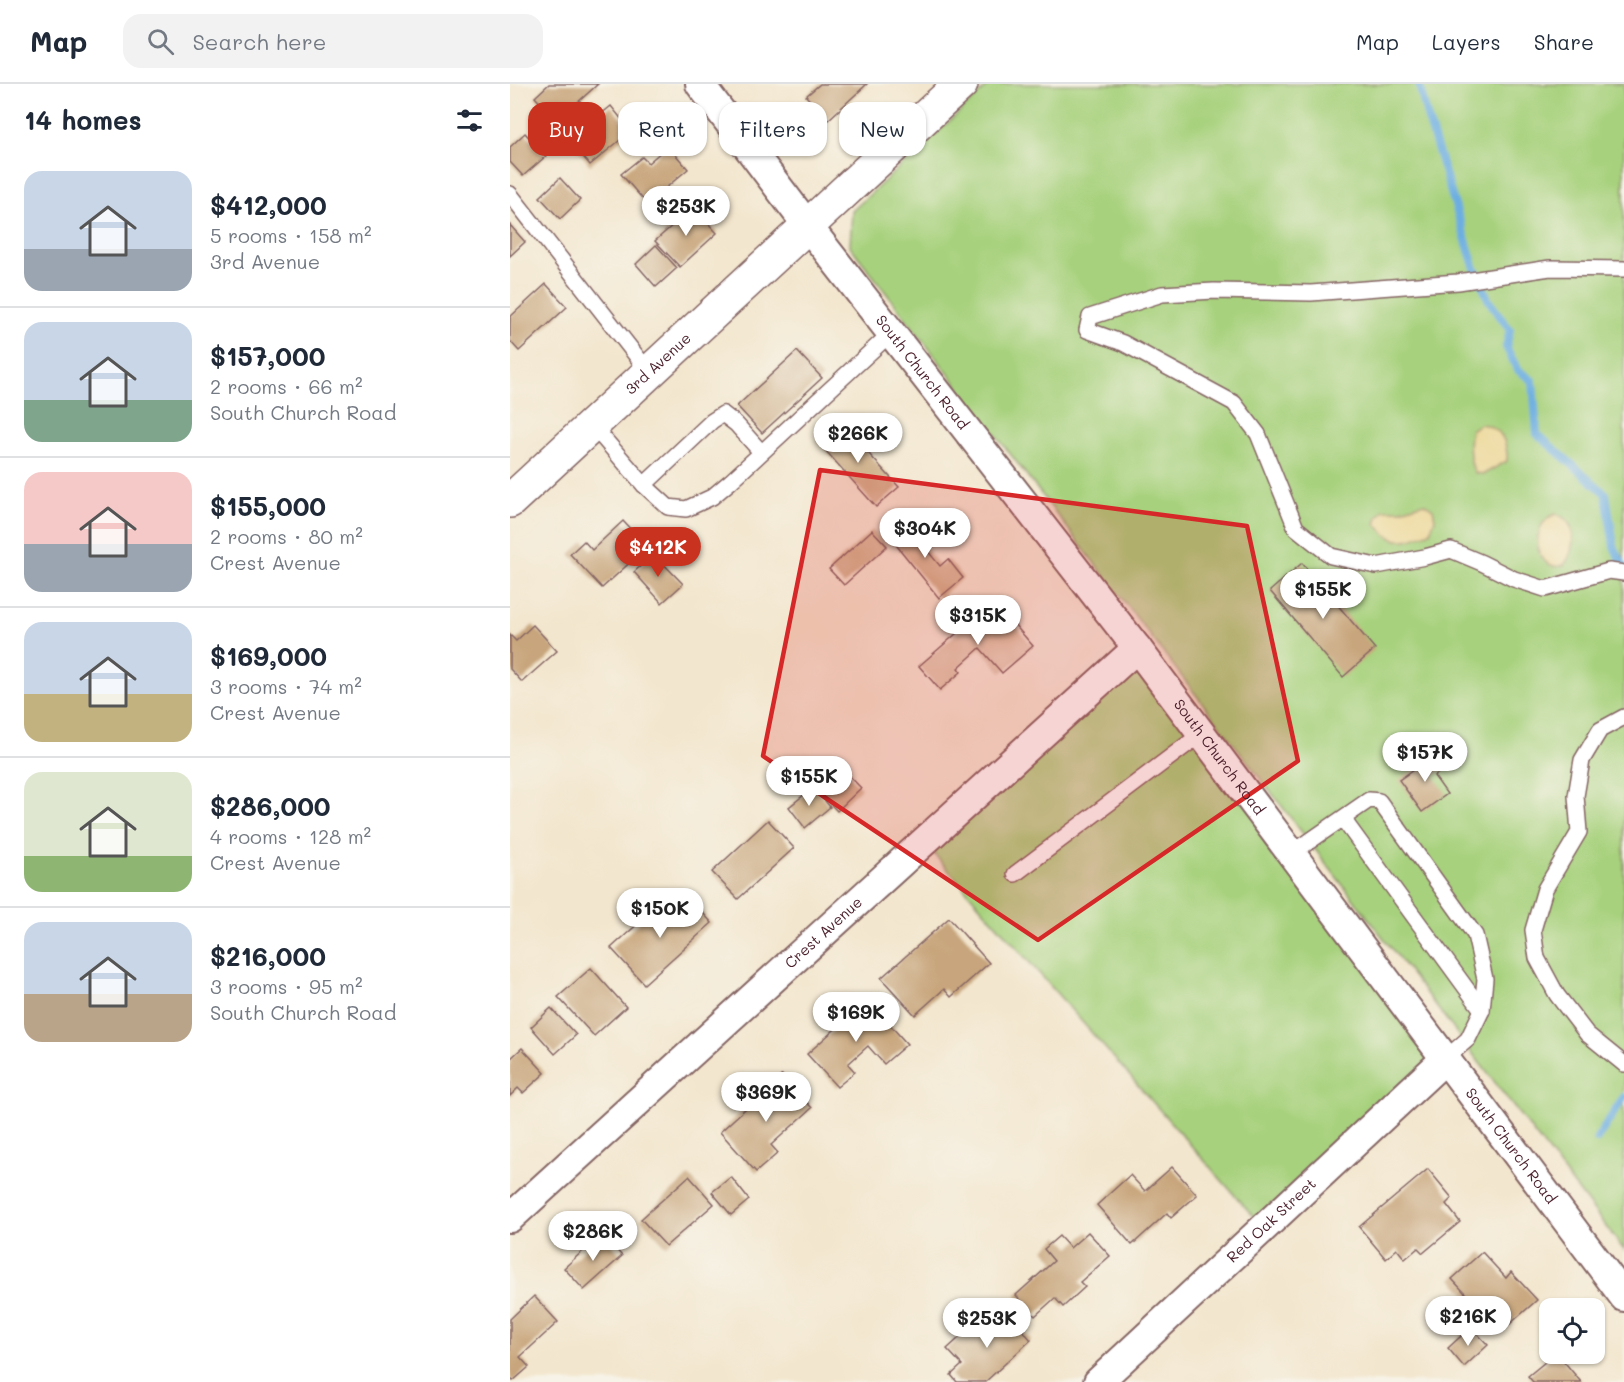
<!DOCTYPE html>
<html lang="en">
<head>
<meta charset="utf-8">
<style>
  body { margin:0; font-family:Mali,sans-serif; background:#f2f2f3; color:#1f2937; height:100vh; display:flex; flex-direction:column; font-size:22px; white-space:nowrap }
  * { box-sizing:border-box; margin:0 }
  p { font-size:20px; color:#747a83 }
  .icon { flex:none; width:33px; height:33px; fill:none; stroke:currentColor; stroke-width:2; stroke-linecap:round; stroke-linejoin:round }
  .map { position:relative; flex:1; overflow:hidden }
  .details { display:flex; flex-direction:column; background:#fff; width:510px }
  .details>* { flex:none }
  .banner { position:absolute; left:18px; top:18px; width:570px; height:54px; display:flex; gap:12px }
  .fabs { position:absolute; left:1029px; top:1214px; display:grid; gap:12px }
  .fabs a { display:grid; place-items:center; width:66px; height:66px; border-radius:12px; background:#fff; box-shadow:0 2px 4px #0004; font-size:30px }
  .price { position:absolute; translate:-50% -51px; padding:0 14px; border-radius:21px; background:#fff; color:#222; font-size:20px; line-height:39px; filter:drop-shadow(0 2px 3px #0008) }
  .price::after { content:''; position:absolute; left:50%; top:36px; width:18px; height:14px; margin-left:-9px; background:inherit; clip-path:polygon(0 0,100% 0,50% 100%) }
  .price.active { background:#c8321e; color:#fff }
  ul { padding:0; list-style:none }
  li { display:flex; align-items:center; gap:18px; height:150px; padding:0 24px }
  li+li { border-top:2px solid #e0e1e3 }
  li span { display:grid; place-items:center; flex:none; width:168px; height:120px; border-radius:18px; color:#555 }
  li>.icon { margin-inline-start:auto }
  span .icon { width:72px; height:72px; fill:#fffc; stroke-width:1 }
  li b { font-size:26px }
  h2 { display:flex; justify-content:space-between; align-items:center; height:72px; padding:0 24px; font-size:26px }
  .chip { padding:0 21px; border-radius:18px; background:#fff; box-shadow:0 2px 4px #0004; font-size:21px; line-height:54px }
  .chip.active { background:#c8321e; color:#fff }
  header { display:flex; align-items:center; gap:36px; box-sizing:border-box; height:84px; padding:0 30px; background:#fff; border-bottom:2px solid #e0e1e3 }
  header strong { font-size:28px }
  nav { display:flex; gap:33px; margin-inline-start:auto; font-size:21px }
  .search { width:420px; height:54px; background:#f2f2f3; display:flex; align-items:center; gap:15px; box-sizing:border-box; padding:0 21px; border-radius:18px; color:#747a83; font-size:22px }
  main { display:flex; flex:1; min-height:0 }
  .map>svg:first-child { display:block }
  .green { fill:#a7d17d; stroke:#787854; stroke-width:1.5 }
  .sand { fill:#eeda9e; stroke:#9c7c64; stroke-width:1.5 }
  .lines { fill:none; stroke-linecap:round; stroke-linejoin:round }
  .stream { stroke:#6caee1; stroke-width:8 }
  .building { fill:#c8a57b }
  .service-casing { stroke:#856564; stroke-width:18 }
  .minor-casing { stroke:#856564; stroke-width:32 }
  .tertiary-casing { stroke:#856564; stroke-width:36 }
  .service { stroke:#fff; stroke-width:15 }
  .minor { stroke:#fff; stroke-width:28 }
  .tertiary { stroke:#fff; stroke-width:33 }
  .marked { fill:#d62828; fill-opacity:0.2; stroke:#d62828; stroke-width:4.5; stroke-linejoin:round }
  .labels { text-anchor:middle; stroke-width:4.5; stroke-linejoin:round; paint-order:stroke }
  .street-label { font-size:15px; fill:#4a1f2b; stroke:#f7f3e8 }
</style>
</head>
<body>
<header>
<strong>Map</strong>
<div class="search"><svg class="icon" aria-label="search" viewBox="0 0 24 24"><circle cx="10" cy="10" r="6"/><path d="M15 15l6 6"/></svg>Search here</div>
<nav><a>Map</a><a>Layers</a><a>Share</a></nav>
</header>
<main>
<section class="details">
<h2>14 homes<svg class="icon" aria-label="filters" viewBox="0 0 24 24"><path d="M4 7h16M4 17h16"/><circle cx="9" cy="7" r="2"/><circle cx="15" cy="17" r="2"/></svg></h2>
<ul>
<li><span style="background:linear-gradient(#c9d6e8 65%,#9aa5b1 0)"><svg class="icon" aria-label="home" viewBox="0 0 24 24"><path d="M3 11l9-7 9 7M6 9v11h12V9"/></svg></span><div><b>$412,000</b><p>5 rooms · 158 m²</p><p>3rd Avenue</p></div></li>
<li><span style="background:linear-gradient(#c9d6e8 65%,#7fa58c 0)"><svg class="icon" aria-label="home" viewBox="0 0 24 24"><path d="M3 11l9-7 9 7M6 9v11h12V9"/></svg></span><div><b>$157,000</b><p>2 rooms · 66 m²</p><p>South Church Road</p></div></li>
<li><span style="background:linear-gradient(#f6c9c9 60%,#9aa5b1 0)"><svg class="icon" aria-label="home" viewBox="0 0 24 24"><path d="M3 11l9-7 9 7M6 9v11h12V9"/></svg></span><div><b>$155,000</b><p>2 rooms · 80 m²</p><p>Crest Avenue</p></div></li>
<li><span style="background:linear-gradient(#c9d6e8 60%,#c2b280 0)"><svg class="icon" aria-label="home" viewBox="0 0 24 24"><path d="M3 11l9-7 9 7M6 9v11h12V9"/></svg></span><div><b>$169,000</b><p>3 rooms · 74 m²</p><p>Crest Avenue</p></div></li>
<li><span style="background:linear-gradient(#dfe7d0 70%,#8fb573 0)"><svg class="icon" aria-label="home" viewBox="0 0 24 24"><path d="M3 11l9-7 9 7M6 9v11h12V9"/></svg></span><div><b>$286,000</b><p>4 rooms · 128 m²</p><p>Crest Avenue</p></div></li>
<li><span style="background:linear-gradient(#c9d6e8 60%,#b9a48a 0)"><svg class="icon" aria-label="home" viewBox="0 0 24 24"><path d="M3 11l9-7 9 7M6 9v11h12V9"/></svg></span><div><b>$216,000</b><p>3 rooms · 95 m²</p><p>South Church Road</p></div></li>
</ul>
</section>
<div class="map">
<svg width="1114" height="1298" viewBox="0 0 1114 1298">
  <rect width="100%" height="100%" fill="#f7f3e8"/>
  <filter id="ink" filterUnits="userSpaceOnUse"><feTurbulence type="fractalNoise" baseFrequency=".0167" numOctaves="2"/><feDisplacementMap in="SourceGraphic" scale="12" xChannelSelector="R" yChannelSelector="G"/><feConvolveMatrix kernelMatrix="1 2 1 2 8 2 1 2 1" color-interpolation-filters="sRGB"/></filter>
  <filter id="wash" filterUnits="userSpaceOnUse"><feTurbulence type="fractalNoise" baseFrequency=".008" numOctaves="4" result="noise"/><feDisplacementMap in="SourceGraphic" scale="24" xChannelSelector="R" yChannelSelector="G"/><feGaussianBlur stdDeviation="1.35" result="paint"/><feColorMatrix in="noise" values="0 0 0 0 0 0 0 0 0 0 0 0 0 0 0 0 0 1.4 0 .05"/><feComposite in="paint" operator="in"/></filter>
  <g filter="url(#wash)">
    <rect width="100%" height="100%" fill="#f3e6ce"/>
    <g class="green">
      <path d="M480,0H1114V1166L340,162L342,127Z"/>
      <path d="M626,572L935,986L759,1150L418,763Z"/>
    </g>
    <g class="sand">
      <path d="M970,340C991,342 998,358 997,377L974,390L965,389C959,377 958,359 961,346Z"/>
      <path d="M914,419L923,425L925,435L920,448C896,457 885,464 866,440L868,433L874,426H891Z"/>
      <path d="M1046,430C1068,436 1066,467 1054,481C1051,482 1047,483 1044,482C1021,477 1023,436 1046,430Z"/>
    </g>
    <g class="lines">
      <g class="stream">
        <path d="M909,0L917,32L964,182L979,217L1000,246L996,263L1008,286L1023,297L1027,350L1096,410L1104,462L1114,484"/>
        <path d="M1087,1055L1114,1013"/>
      </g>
    </g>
    <g id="blocks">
      <g class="building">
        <path d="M39,0H88L47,37L25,13Z"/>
        <path d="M310,0H357L318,36L296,12Z"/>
        <path d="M101,22L121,47L80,81L59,56Z"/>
        <path d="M15,49L36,72L13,92L0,78V63Z"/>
        <path d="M158,62L178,85L137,120L111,90L132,73L138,79Z"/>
        <path d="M50,94L70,116L50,135L30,113Z"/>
        <path d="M183,123L207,149L170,183L145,157Z"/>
        <path d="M0,141L15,158L0,172Z"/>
        <path d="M146,161L167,184L146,203L126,180Z"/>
        <path d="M36,200L57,223L9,267L0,257V233Z"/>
        <path d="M287,267L312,294L252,349L227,322Z"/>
        <path d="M329,337L389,403L366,423L307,357Z"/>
        <path d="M403,433L416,449L408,455L430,482L438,475L453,494L429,514L379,452Z"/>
        <path d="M113,437L137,463L92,504L60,470L74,457L82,466Z"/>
        <path d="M362,446L377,462L334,501L319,485Z"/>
        <path d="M144,470L173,500L152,519L124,488Z"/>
        <path d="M792,479L865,565L833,593L760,507Z"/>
        <path d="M484,517L523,562L492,589L470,564L448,584L451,588L430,606L409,582Z"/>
        <path d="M23,541L47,567L12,598L0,585V551L6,557Z"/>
        <path d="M927,669L937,683L924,692L937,710L912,728L889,696Z"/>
        <path d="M326,678L351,704L327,727L302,700Z"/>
        <path d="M304,703L320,723L295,744L279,723Z"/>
        <path d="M258,736L284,764L228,815L202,788Z"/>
        <path d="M181,816L202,839L134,900L101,864L152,818L164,831Z"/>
        <path d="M439,834L479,879L441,913L434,905L405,931L371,894Z"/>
        <path d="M81,884L116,923L84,952L48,913Z"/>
        <path d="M358,916L397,960L374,980L358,962L338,980L345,988L327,1003L297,970Z"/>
        <path d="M41,924L66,951L45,970L21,943Z"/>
        <path d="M12,964L35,989L13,1009L8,1004L0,1012V975Z"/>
        <path d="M272,991L302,1024L261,1061L268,1069L246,1088L210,1048Z"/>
        <path d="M662,1083L687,1111L661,1134L657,1129L622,1161L587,1121L620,1091L635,1107Z"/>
        <path d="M918,1085L942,1114L936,1120L950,1138L913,1169L908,1164L895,1175L887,1165L876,1175L849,1143Z"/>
        <path d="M179,1092L204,1120L156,1162L131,1135Z"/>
        <path d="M221,1093L239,1116L221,1131L202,1108Z"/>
        <path d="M578,1148L600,1172L570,1198L575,1203L553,1223L545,1214L525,1232L506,1211L544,1177L534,1165L549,1152L560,1164Z"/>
        <path d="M92,1150L112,1172L74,1206L54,1184Z"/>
        <path d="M972,1168L996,1194L1001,1188L1027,1216L991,1248L942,1195Z"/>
        <path d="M24,1212L48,1238L10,1273L19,1283L3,1297L0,1294V1235Z"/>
        <path d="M497,1228L521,1256L475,1298H447L441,1291L452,1281L437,1265L471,1234L480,1244Z"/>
        <path d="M961,1243L978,1261L954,1283L938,1264Z"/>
        <path d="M1046,1269H1047L1071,1298H1023L1018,1292Z"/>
      </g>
    </g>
  </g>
  <g filter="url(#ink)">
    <use href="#blocks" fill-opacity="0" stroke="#856564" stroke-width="1.5"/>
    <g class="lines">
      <g class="service-casing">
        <g id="service">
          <path d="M0,110L139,288"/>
          <path d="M1114,185L1040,184L948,198L801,209L704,207L652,210L580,233L577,246L613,259L724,319L748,350L786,444L821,472L866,482L915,473L941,466L972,479L1004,495L1035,505L1099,487L1114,489"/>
          <path d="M82,341L134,401L158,423L176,425L202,413L221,397L381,249"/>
          <path d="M134,401L202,337L213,330L226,340L251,368"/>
          <path d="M1114,633L1090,646L1072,676L1066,712L1069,748L1035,805L1023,846L1027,874L1047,911L1077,950L1114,980"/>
          <path d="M833,735L972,926"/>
          <path d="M781,770L859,716L869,717L965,851L975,895L972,926L958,955L935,975"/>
          <path d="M505,790L691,650"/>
        </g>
      </g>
      <g class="minor-casing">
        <g id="minor">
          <path id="s1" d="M190,0L297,141L627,564L1114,1213"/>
          <path id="s2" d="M0,1134L627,564"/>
          <path id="s3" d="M588,1298L935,975"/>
        </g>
      </g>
      <g class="tertiary-casing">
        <g id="tertiary">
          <path id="s4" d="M0,417L451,0"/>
        </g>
      </g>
      <use href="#service" class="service"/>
      <use href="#minor" class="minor"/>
      <use href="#tertiary" class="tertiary"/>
    </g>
  </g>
  <path class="marked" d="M310,386L737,442L788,677L528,856L253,672Z"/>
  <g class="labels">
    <g class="street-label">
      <text dy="5" stroke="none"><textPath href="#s4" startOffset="202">3rd Avenue</textPath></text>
      <text dy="5" stroke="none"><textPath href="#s1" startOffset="364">South Church Road</textPath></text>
      <text dy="5" stroke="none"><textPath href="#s1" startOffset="850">South Church Road</textPath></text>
      <text dy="5" stroke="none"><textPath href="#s2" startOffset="424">Crest Avenue</textPath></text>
      <text dy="5" stroke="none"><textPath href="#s1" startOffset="1336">South Church Road</textPath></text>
      <text dy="5" stroke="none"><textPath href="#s3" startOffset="237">Red Oak Street</textPath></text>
    </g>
  </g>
</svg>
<div class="fabs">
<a><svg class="icon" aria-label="locate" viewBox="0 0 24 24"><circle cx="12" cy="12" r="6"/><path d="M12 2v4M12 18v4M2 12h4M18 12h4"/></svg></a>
</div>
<b class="price" style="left:176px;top:153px">$253K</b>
<b class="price" style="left:348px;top:380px">$266K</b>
<b class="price" style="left:415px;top:475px">$304K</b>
<b class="price active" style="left:148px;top:494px">$412K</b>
<b class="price" style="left:813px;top:536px">$155K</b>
<b class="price" style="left:468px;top:562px">$315K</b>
<b class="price" style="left:915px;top:699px">$157K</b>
<b class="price" style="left:299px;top:723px">$155K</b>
<b class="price" style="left:150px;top:855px">$150K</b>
<b class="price" style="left:346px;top:959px">$169K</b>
<b class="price" style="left:256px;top:1039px">$369K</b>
<b class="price" style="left:83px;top:1178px">$286K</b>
<b class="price" style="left:958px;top:1263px">$216K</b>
<b class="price" style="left:477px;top:1265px">$253K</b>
<div class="banner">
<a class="chip active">Buy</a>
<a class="chip">Rent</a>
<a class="chip">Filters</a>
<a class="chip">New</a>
</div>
</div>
</main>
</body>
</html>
